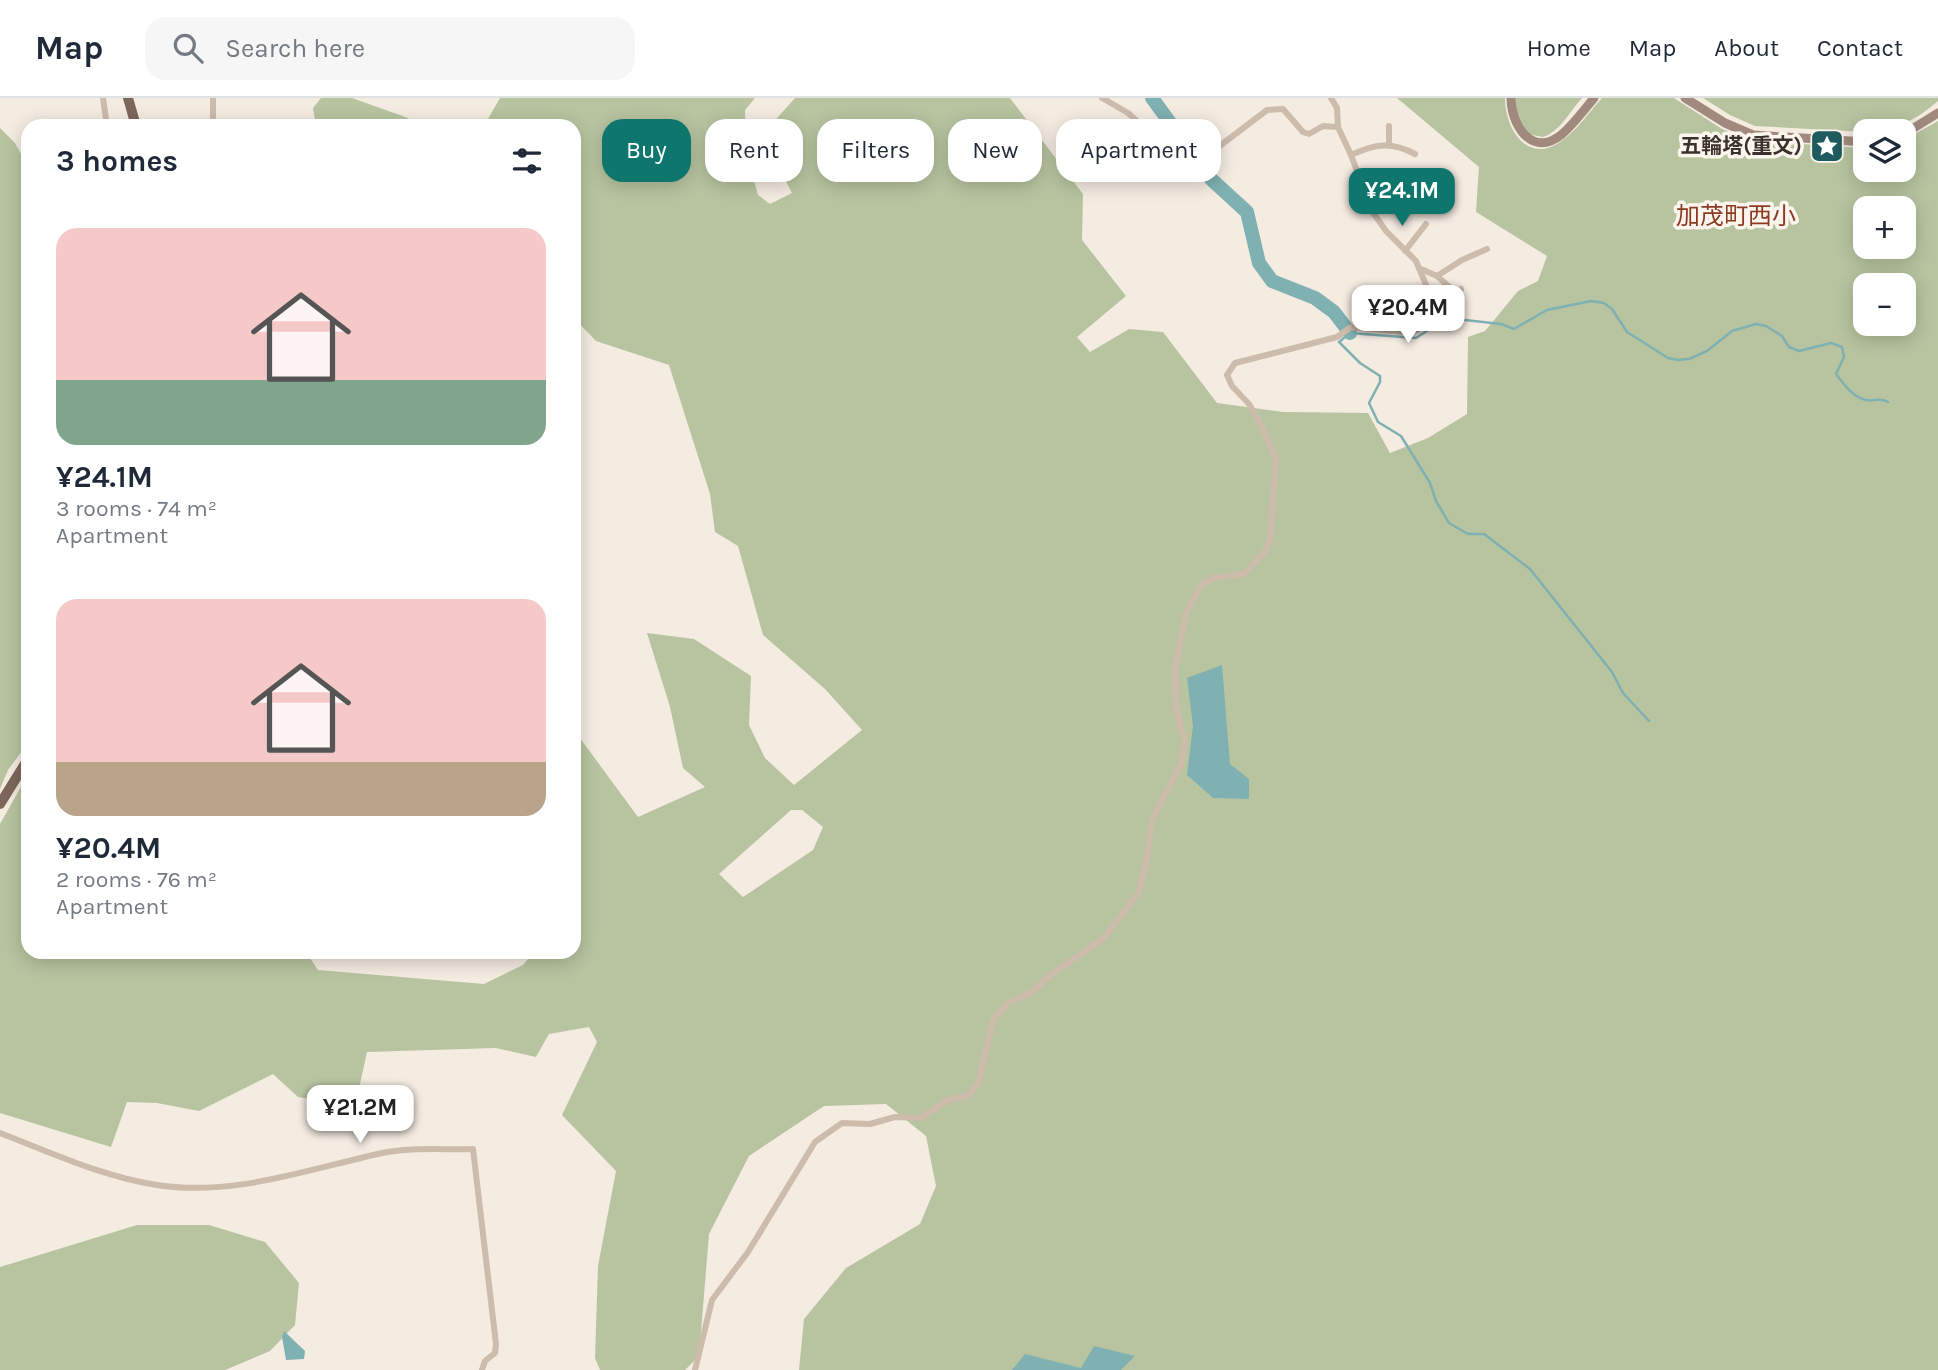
<!DOCTYPE html>
<html lang="en">
<head>
<meta charset="utf-8">
<style>
  body { margin:0; font-family:Karla,"Noto Sans JP",sans-serif; background:#f6f6f7; color:#1f2937; height:100vh; display:flex; flex-direction:column; font-size:26px; white-space:nowrap }
  * { box-sizing:border-box; margin:0 }
  p { font-size:23px; color:#747a83 }
  .icon { flex:none; width:38px; height:38px; fill:none; stroke:currentColor; stroke-width:2; stroke-linecap:round; stroke-linejoin:round }
  .map { position:relative; flex:1; overflow:hidden }
  .sheet { position:absolute; left:21px; top:21px; width:560px; height:840px; display:flex; flex-direction:column; background:#fff; border-radius:21px; box-shadow:0 4px 18px #0003 }
  .sheet>* { flex:none }
  .guide { position:absolute; left:602px; top:21px; width:665px; height:63px; display:flex; gap:14px }
  .fabs { position:absolute; left:1853px; top:21px; display:grid; gap:14px }
  .fabs a { display:grid; place-items:center; width:63px; height:63px; border-radius:14px; background:#fff; box-shadow:0 4px 18px #0003; font-size:35px }
  .price { position:absolute; translate:-50% -60px; padding:0 16px; border-radius:14px; background:#fff; color:#222; font-size:23px; line-height:46px; filter:drop-shadow(0 2px 4px #0008) }
  .price::after { content:''; position:absolute; left:50%; top:42px; width:21px; height:16px; margin-left:-10px; background:inherit; clip-path:polygon(0 0,100% 0,50% 100%) }
  .price.active { background:#0f766e; color:#fff }
  ul { padding:0; list-style:none }
  li { display:grid; align-content:center; gap:14px; height:371px; padding:0 35px }
  li span { display:grid; place-items:center; height:217px; border-radius:21px; color:#555 }
  li>.icon { margin-inline-start:auto }
  span .icon { width:126px; height:126px; fill:#fffc; stroke-width:1 }
  li b { font-size:30px }
  h2 { display:flex; justify-content:space-between; align-items:center; height:84px; padding:0 35px; font-size:30px }
  .pill { padding:0 24px; border-radius:21px; background:#fff; box-shadow:0 4px 18px #0003; font-size:24px; line-height:63px }
  .pill.active { background:#0f766e; color:#fff }
  header { display:flex; align-items:center; gap:42px; box-sizing:border-box; height:98px; padding:0 35px; background:#fff; border-bottom:2px solid #e0e1e3 }
  header strong { font-size:33px }
  nav { display:flex; gap:38px; margin-inline-start:auto; font-size:24px }
  .search { width:490px; height:63px; background:#f6f6f7; display:flex; align-items:center; gap:18px; box-sizing:border-box; padding:0 24px; border-radius:21px; color:#747a83; font-size:26px }
  .map>svg:first-child { display:block }
  .green { fill:#b8c4a0; fill-rule:evenodd }
  .water { fill:#7fb0b2 }
  .lines { fill:none; stroke-linecap:round; stroke-linejoin:round }
  .stream { stroke:#7fb0b2; stroke-width:2.5 }
  .river { stroke:#7fb0b2; stroke-width:14 }
  .minor { stroke:#cdbbac; stroke-width:6 }
  .secondary { stroke:#a18a7d; stroke-width:9 }
  .primary { stroke:#7d675c; stroke-width:10 }
  .labels { text-anchor:middle; stroke-width:7; stroke-linejoin:round; paint-order:stroke }
  .poi-label { font-size:21px; font-weight:bold; fill:#3b302b; stroke:#fbf5ee; text-anchor:end }
  .quarter-label { font-size:24px; fill:#8c3b22; stroke:#fbf5ee }
</style>
</head>
<body>
<header>
<strong>Map</strong>
<div class="search"><svg class="icon" aria-label="search" viewBox="0 0 24 24"><circle cx="10" cy="10" r="6"/><path d="M15 15l6 6"/></svg>Search here</div>
<nav><a>Home</a><a>Map</a><a>About</a><a>Contact</a></nav>
</header>
<div class="map">
<svg width="1938" height="1272" viewBox="0 0 1938 1272">
  <rect width="100%" height="100%" fill="#f4ebe1"/>
  <g class="green">
    <path d="M321,0H352L408,20L412,28H316L313,10Z"/>
    <path d="M500,0H755L745,12L746,54L758,97L770,106L792,95L781,74L771,27L795,0H1010L1083,96L1082,142L1126,198L1077,239L1090,254L1129,231L1163,234L1217,305L1283,314L1368,315L1390,355L1428,340L1467,316L1468,239L1485,233L1518,193L1538,183L1547,158L1476,114L1479,69L1397,0H1505C1505,33 1530,69 1564,41C1579,30 1590,13 1602,0H1674L1722,31L1752,43L1865,50L1866,72H1904V42L1938,23V1272H799L804,1221L846,1170L920,1126L936,1088L926,1038L886,1006L824,1008L749,1058L709,1136L699,1258L685,1272H600L595,1260L598,1168L616,1073L562,1017L597,944L589,929L549,936L536,959L496,950L367,954L358,995L388,1021L350,1033L316,1002L298,999L273,976L199,1013L157,1005L127,1004L111,1049L0,1015V726L27,678L28,854H306L318,872L484,886L523,867L534,854H574V632L638,719L705,689L683,670L670,609L647,535L694,541L751,578L749,627L765,660L794,687L862,632L825,591L763,537L738,448L715,434L710,396L669,267L596,243L574,220V28H484ZM1866,110H1904V149H1866ZM1866,187H1904V226H1866ZM791,712H802L823,729L813,752L743,799L719,776Z"/>
    <path d="M1515,0H1582C1569,14 1561,33 1543,39L1527,36L1516,16Z"/>
    <path d="M1703,0H1938V3C1910,27 1899,28 1865,34L1755,28L1730,17Z"/>
    <path d="M0,30L15,45L28,69V645L8,672L0,691Z"/>
    <path d="M137,1127H209L265,1144L299,1185L295,1227L270,1253L225,1272H0V1169Z"/>
  </g>
  <g class="water">
    <path d="M1222,567L1230,666L1249,681V701L1213,700L1187,677L1193,628L1187,580Z"/>
    <path d="M284,1233L305,1253L304,1261L286,1262L282,1239Z"/>
    <path d="M1094,1248L1135,1258L1121,1272H1012L1025,1256L1081,1270Z"/>
  </g>
  <g class="lines">
    <path class="stream" d="M1649,623L1623,595L1612,574L1530,471L1484,436H1468L1449,425L1436,403L1430,385L1401,338L1378,324L1369,305L1380,284V278L1360,265L1339,244L1350,235L1416,240L1447,220L1501,226L1514,231L1547,212L1591,203L1604,205L1612,211L1627,234L1668,260L1678,262L1689,261L1707,253L1732,233L1756,226L1766,228L1782,238L1789,249L1799,253L1831,245L1842,249L1844,259L1836,276C1844,286 1852,299 1866,302C1874,304 1880,299 1888,304"/>
    <path class="river" d="M1152,0L1211,81L1247,114L1259,165L1272,183L1315,200L1334,214L1350,235"/>
    <g class="minor">
      <path d="M103,0L107,28"/>
      <path d="M213,0V20"/>
      <path d="M1102,0L1128,15L1187,68L1192,69L1267,12L1283,11L1303,34L1309,36L1323,28L1338,29"/>
      <path d="M1389,28V46"/>
      <path d="M1351,57C1375,46 1391,43 1415,56"/>
      <path d="M1405,153L1426,126"/>
      <path d="M1421,171L1437,178L1462,162L1487,151"/>
      <path d="M1437,178L1455,194L1461,191"/>
      <path d="M0,1035C50,1054 103,1079 157,1087C233,1099 309,1071 382,1055C411,1049 443,1052 473,1051L496,1246L495,1255L485,1263L482,1272"/>
      <path d="M695,1272L712,1202L748,1154L815,1044L842,1025L870,1026L895,1019L921,1020L946,1003L969,997L978,985L994,920L1008,905L1032,894L1052,876L1104,840L1139,794L1148,755L1152,721L1181,667L1185,643L1176,609L1175,570L1186,515L1201,487L1214,480L1244,476L1264,455L1270,442L1276,360L1260,325L1249,306L1232,288L1227,277L1235,265L1337,239L1351,229L1403,234L1417,232L1427,226L1434,206L1416,163L1386,133L1372,113L1351,57L1338,29L1337,10L1331,0"/>
    </g>
    <g class="secondary">
      <path d="M1511,0C1511,27 1532,60 1561,37C1573,27 1584,12 1594,0"/>
      <path d="M1685,0L1725,25L1753,37L1866,44"/>
      <path d="M1904,36L1938,15"/>
    </g>
    <g class="primary">
      <path d="M128,0L136,28"/>
      <path d="M0,706L28,661"/>
    </g>
  </g>
  <defs>
    <g id="sight-square" transform="scale(1.75)"><rect x="-9" y="-9" width="18" height="18" rx="4" fill="#1f5a5e" stroke="#fbf5ee"/><path d="M0-6L1.8-2.2L6-1.7L2.9 1.2L3.7 5.4L0 3.3L-3.7 5.4L-2.9 1.2L-6-1.7L-1.8-2.2Z" fill="#fff"/></g>
  </defs>
  <g fill-rule="evenodd">
    <use href="#sight-square" x="1827" y="48"/>
  </g>
  <g class="labels">
    <g class="poi-label">
      <text x="1802" y="55">五輪塔(重文)</text>
    </g>
    <g class="quarter-label">
      <text x="1736" y="126">加茂町西小</text>
    </g>
  </g>
</svg>
<div class="fabs">
<a><svg class="icon" aria-label="layers" viewBox="0 0 24 24"><path d="M12 4l9 5-9 5-9-5zM3 14l9 5 9-5"/></svg></a>
<a>+</a>
<a>−</a>
</div>
<b class="price active" style="left:1402px;top:130px">¥24.1M</b>
<b class="price" style="left:1408px;top:247px">¥20.4M</b>
<b class="price" style="left:360px;top:1047px">¥21.2M</b>
<div class="guide">
<a class="pill active">Buy</a>
<a class="pill">Rent</a>
<a class="pill">Filters</a>
<a class="pill">New</a>
<a class="pill">Apartment</a>
</div>
<section class="sheet">
<h2>3 homes<svg class="icon" aria-label="filters" viewBox="0 0 24 24"><path d="M4 7h16M4 17h16"/><circle cx="9" cy="7" r="2"/><circle cx="15" cy="17" r="2"/></svg></h2>
<ul>
<li><span style="background:linear-gradient(#f6c9c9 70%,#7fa58c 0)"><svg class="icon" aria-label="home" viewBox="0 0 24 24"><path d="M3 11l9-7 9 7M6 9v11h12V9"/></svg></span><div><b>¥24.1M</b><p>3 rooms · 74 m²</p><p>Apartment</p></div></li>
<li><span style="background:linear-gradient(#f6c9c9 75%,#b9a48a 0)"><svg class="icon" aria-label="home" viewBox="0 0 24 24"><path d="M3 11l9-7 9 7M6 9v11h12V9"/></svg></span><div><b>¥20.4M</b><p>2 rooms · 76 m²</p><p>Apartment</p></div></li>
</ul>
</section>
</div>
</body>
</html>
